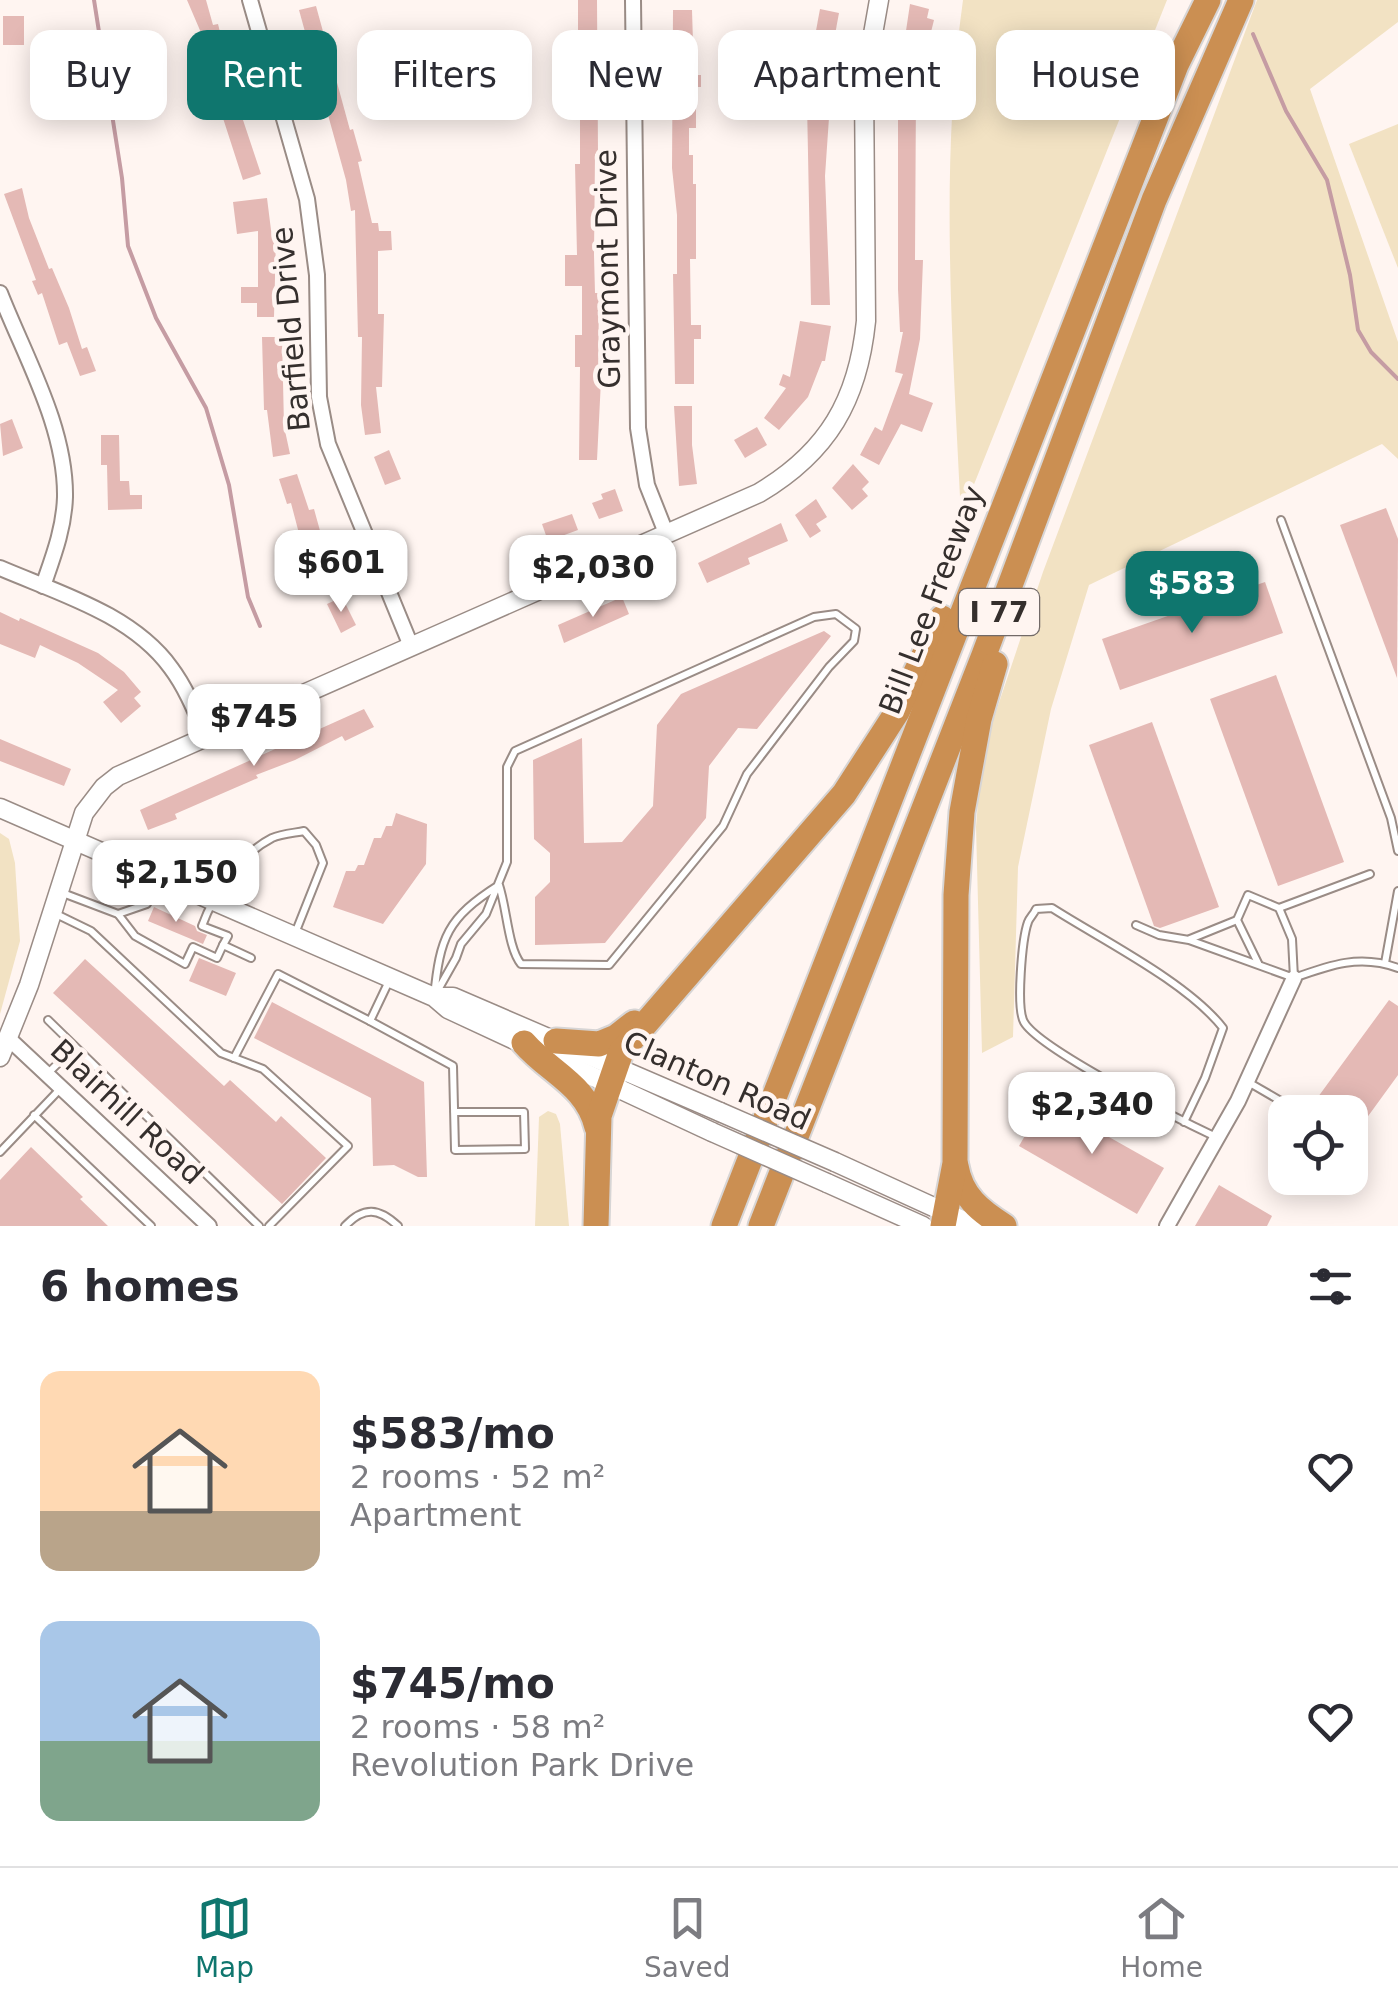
<!DOCTYPE html>
<html lang="en">
<head>
<meta charset="utf-8">
<style>
  body { margin:0; font-family:"DejaVu Sans",sans-serif; background:#f2f2f3; color:#2b2b33; height:100vh; display:flex; flex-direction:column; font-size:38px; white-space:nowrap }
  * { box-sizing:border-box; margin:0 }
  p { font-size:32px; color:#7c7c81 }
  .icon { flex:none; width:55px; height:55px; fill:none; stroke:currentColor; stroke-width:2; stroke-linecap:round; stroke-linejoin:round }
  .map { position:relative; height:1226px; overflow:hidden }
  .drawer { display:flex; flex-direction:column; background:#fff; flex:1 }
  .drawer>* { flex:none }
  .banner { position:absolute; left:30px; top:30px; width:1340px; height:90px; display:flex; gap:20px }
  .fabs { position:absolute; left:1268px; top:1095px; display:grid; gap:20px }
  .fabs a { display:grid; place-items:center; width:100px; height:100px; border-radius:20px; background:#fff; box-shadow:0 5px 25px #0003; font-size:50px }
  .price { position:absolute; translate:-50% -85px; padding:0 22px; border-radius:20px; background:#fff; color:#222; font-size:32px; line-height:65px; filter:drop-shadow(0 2px 5px #0008) }
  .price::after { content:''; position:absolute; left:50%; top:60px; width:30px; height:22px; margin-left:-15px; background:inherit; clip-path:polygon(0 0,100% 0,50% 100%) }
  .price.active { background:#0f766e; color:#fff }
  ul { padding:0; list-style:none }
  li { display:flex; align-items:center; gap:30px; height:250px; padding:0 40px }
  li span { display:grid; place-items:center; flex:none; width:280px; height:200px; border-radius:20px; color:#555 }
  li>.icon { margin-inline-start:auto }
  span .icon { width:120px; height:120px; fill:#fffc; stroke-width:1 }
  li b { font-size:42px }
  h2 { display:flex; justify-content:space-between; align-items:center; height:120px; padding:0 40px; font-size:42px }
  .chip { padding:0 35px; border-radius:20px; background:#fff; box-shadow:0 5px 25px #0003; font-size:35px; line-height:90px }
  .chip.active { background:#0f766e; color:#fff }
  .tabs { display:flex; justify-content:space-around; align-items:center; height:140px; border-top:2px solid #e1e1e2; background:#fff; font-size:28px; color:#7c7c81 }
  .tabs a { display:grid; justify-items:center; gap:5px }
  .tabs .active { color:#0f766e }
  .map>svg:first-child { display:block }
  .green { fill:#f2e2c3 }
  .lines { fill:none; stroke-linecap:round; stroke-linejoin:round }
  .stream { stroke:#c59ca3; stroke-width:4 }
  .building { fill:#e4b9b5 }
  .lane-casing { stroke:#9a8c86; stroke-width:10 }
  .street-casing { stroke:#9a8c86; stroke-width:18 }
  .secondary-casing { stroke:#9a8c86; stroke-width:21 }
  .highway-casing { stroke:#d7d5d5; stroke-width:29 }
  .lane { stroke:#fff; stroke-width:6 }
  .street { stroke:#fff; stroke-width:14 }
  .secondary { stroke:#fff; stroke-width:18 }
  .highway { stroke:#cb8f52; stroke-width:25 }
  .secondary-bridge-casing { stroke:#9a8c86; stroke-width:21; stroke-linecap:butt }
  .secondary-bridge { stroke:#fff; stroke-width:18 }
  .labels { text-anchor:middle; stroke-width:9; stroke-linejoin:round; paint-order:stroke }
  .shield { fill:#fff5f1; stroke:#726a68; stroke-width:2.5 }
  .shield-label { font-size:28px; font-weight:bold; fill:#352f2d }
  .street-label { font-size:30px; fill:#352f2d; stroke:#fff5f1 }
</style>
</head>
<body>
<div class="map">
<svg width="1398" height="1226" viewBox="0 0 1398 1226">
  <rect width="100%" height="100%" fill="#fff5f1"/>
  <g class="green">
    <path d="M963,0H1167L961,517C953,345 939,171 963,0Z"/>
    <path d="M1257,0H1398V22L1310,89L1398,342V459L1382,444L1089,585L1051,709L1018,867L1013,1037L982,1053L976,827L982,753L1043,572Z"/>
    <path d="M1398,124V268L1349,144Z"/>
    <path d="M0,833L9,839L15,863L20,941L0,1014Z"/>
    <path d="M548,1111L556,1114L560,1124L569,1226H535L539,1117Z"/>
  </g>
  <g class="lines">
    <g class="stream">
      <path d="M94,0L122,178L128,246L156,318L206,408L229,485L248,597L260,626"/>
      <path d="M1253,34L1286,111L1327,180L1350,275L1358,330L1371,352L1398,379"/>
    </g>
  </g>
  <g class="building">
    <path d="M187,0H206L213,25L218,24L238,105L261,174L243,180L221,112L211,56Z"/>
    <path d="M578,0H597L598,154H595L594,255L595,293H599L598,380H601L597,460H579L580,367H575V335H582V286H565V255H577L575,164H580V105L579,64H569V33H578Z"/>
    <path d="M910,4L929,9L927,18L934,20L927,48L935,49L934,56L955,59L953,75L900,71Z"/>
    <path d="M316,6L350,130L353,129L362,161L358,162L372,223H378L379,231H391L392,250L378,251V314H384L382,387H376L381,433L365,435L361,405L362,337H358L355,210L351,211L346,180L299,10Z"/>
    <path d="M820,9L839,13L834,40L815,36Z"/>
    <path d="M673,10H692L694,75H701V87H696V128H689V155H693V184H696V259H690L691,325H701V339H694V384H675L673,274H677V215L672,168Z"/>
    <rect x="3" y="16" width="21" height="29"/>
    <path d="M813,55L831,57L828,85L810,83Z"/>
    <path d="M898,90H916L915,260H923L920,339L909,394L933,403L922,432L901,424L879,465L860,455L875,427L882,431L903,374L895,372L903,332H900L898,289Z"/>
    <path d="M807,103H830L825,176L830,305H811Z"/>
    <path d="M22,188L29,218L49,269L52,268L69,308L82,349L87,347L96,371L80,376L67,342L59,345L42,293L38,295L32,281L36,280L4,194Z"/>
    <path d="M267,198L272,238H276L274,317H257V303H241V287H258V231L237,234L233,202Z"/>
    <path d="M800,321L831,326L825,361H822L808,397L779,430L764,418L786,388L779,385L783,374L790,377Z"/>
    <path d="M262,337H282L284,426L290,454L273,457L267,410H264Z"/>
    <path d="M674,406H692V445L697,484L679,486Z"/>
    <path d="M12,419L23,448L3,456L0,424Z"/>
    <path d="M757,427L767,445L745,458L734,440Z"/>
    <path d="M101,435H119L120,481H129L130,495H142V509L108,510L107,465H101Z"/>
    <path d="M389,450L401,479L385,485L374,457Z"/>
    <path d="M853,464L869,482L862,489L868,496L852,510L832,488Z"/>
    <path d="M297,474L309,510L314,509L333,578L312,583L291,503L287,504L279,479Z"/>
    <path d="M615,489L623,511L599,519L592,503L603,499L601,494Z"/>
    <path d="M816,499L827,517L816,524L821,531L810,538L795,515Z"/>
    <path d="M1386,508L1398,539L1397,678L1340,525Z"/>
    <path d="M572,514L578,530L548,541L542,524Z"/>
    <path d="M781,523L788,541L748,558L750,564L707,583L698,563Z"/>
    <path d="M1265,582L1283,633L1120,690L1102,639Z"/>
    <path d="M342,597L356,625L341,633L327,604Z"/>
    <path d="M622,597L629,614L564,643L558,625Z"/>
    <path d="M0,612L19,621L20,618L98,653L124,672L141,692L134,698L141,706L121,723L103,702L118,690L78,663L40,645L35,658L0,644Z"/>
    <path d="M824,631L831,636L757,729L738,728L709,766L706,818L605,943L535,945V897L550,882V853L534,839L533,760L582,738L584,843L622,842L653,806L657,725L681,694Z"/>
    <path d="M1276,675L1344,862L1278,886L1210,699Z"/>
    <path d="M364,709L374,727L345,741L342,736L295,760L256,775L258,778L175,814L177,819L148,830L140,810Z"/>
    <path d="M1152,722L1219,907L1160,928L1154,926L1089,745Z"/>
    <path d="M0,739L71,769L64,786L0,761Z"/>
    <path d="M396,813L427,824L426,864L383,924L333,907L346,871H355L358,865H364L374,838H381L386,826H392Z"/>
    <path d="M154,907L195,926L197,931L207,935L203,944L148,921Z"/>
    <path d="M199,958L236,973L226,996L189,981Z"/>
    <path d="M85,959L224,1086L230,1080L276,1122L281,1116L326,1158L282,1204L53,993Z"/>
    <path d="M1389,1000L1398,1006V1075L1350,1141V1112H1307Z"/>
    <path d="M272,1002L424,1082L427,1177H418L394,1165L373,1166L371,1098L254,1038Z"/>
    <path d="M1045,1101L1164,1168L1137,1214L1019,1146Z"/>
    <path d="M31,1147L83,1197L80,1199L108,1226H0V1180Z"/>
    <path d="M1219,1185L1272,1216L1267,1226H1195Z"/>
  </g>
  <g class="lines">
    <g class="lane-casing">
      <g id="lane">
        <path d="M1281,520L1391,818L1398,851"/>
        <path d="M499,885C507,909 508,948 521,964L609,965L723,826L747,774L829,667L854,641L856,629L836,614L814,617L515,751L507,767V862L486,914L461,944L456,958L434,997C440,937 447,918 499,885"/>
        <path d="M60,892L118,914L135,936L185,964L193,947L217,958L223,945L251,958"/>
        <path d="M54,913L91,931L221,1053L263,1069L348,1146L269,1226"/>
        <path d="M118,914L147,904L157,878"/>
        <path d="M1136,925L1159,935L1189,940L1294,978L1292,939L1279,908L1370,874"/>
        <path d="M1190,939L1237,920"/>
        <path d="M223,945L228,936L202,926C214,893 239,855 272,838C281,834 294,833 304,831L316,845L323,863L294,936"/>
        <path d="M1258,963L1237,920L1248,895L1279,908"/>
        <path d="M1385,963L1398,891"/>
        <path d="M1294,978C1330,965 1360,954 1398,968"/>
        <path d="M48,1020L259,1226"/>
        <path d="M370,1021L453,1066L455,1150L525,1149L524,1112H454"/>
        <path d="M234,1058L278,974L370,1021L390,979"/>
        <path d="M48,1073L75,1047"/>
        <path d="M1248,1082L1286,1104"/>
        <path d="M34,1115L151,1226"/>
        <path d="M1184,1122L1205,1078L1223,1028C1187,982 1102,940 1052,908L1036,909C1034,914 1030,917 1028,922C1022,939 1016,1008 1024,1022C1039,1049 1182,1121 1216,1137"/>
        <path d="M0,1152L61,1088"/>
        <path d="M345,1226C364,1206 379,1208 398,1226"/>
      </g>
    </g>
    <g class="street-casing">
      <g id="street">
        <path d="M250,0L307,199L317,275L319,397L328,444L411,646"/>
        <path d="M633,0L638,428L647,485L666,533"/>
        <path d="M0,293C25,357 66,427 65,497C64,529 53,557 43,586"/>
        <path d="M0,568C58,593 132,614 171,668C186,688 196,713 206,736"/>
        <path d="M8,1038L209,1226"/>
        <path d="M1167,1226L1238,1101L1294,978"/>
      </g>
    </g>
    <g class="secondary-casing">
      <g id="secondary">
        <path d="M0,808L434,997L448,1009L712,1132"/>
        <path d="M435,997H453L720,1112"/>
        <path d="M0,1057L29,985L84,813L104,787L118,776L759,493C828,452 858,400 866,321L864,85L879,0"/>
        <path d="M835,1162L975,1226"/>
        <path d="M827,1183L923,1226"/>
      </g>
    </g>
    <g class="highway-casing">
      <g id="highway">
        <path d="M556,1041L599,1044L616,1037L634,1023"/>
        <path d="M524,1043C550,1073 587,1085 597,1127"/>
        <path d="M956,1166C961,1196 980,1211 1004,1226"/>
        <path d="M596,1226L599,1116L621,1052L844,794L897,712L942,618"/>
        <path d="M724,1226L1176,65L1208,0"/>
        <path d="M761,1226L984,655L1154,200L1241,0"/>
        <path d="M943,1226L955,1163L956,895L962,812L979,719L995,664"/>
      </g>
    </g>
    <use href="#lane" class="lane"/>
    <use href="#street" class="street"/>
    <use href="#secondary" class="secondary"/>
    <use href="#highway" class="highway"/>
    <g class="secondary-bridge-casing">
      <g id="secondary-bridge">
        <path d="M720,1112L835,1162"/>
        <path d="M712,1132L827,1183"/>
      </g>
    </g>
    <use href="#secondary-bridge" class="secondary-bridge"/>
  </g>
  <g class="labels">
    <rect class="shield" x="959" y="589" width="80" height="46" rx="8"/>
    <g class="shield-label">
      <text x="999" y="622">I 77</text>
    </g>
    <g class="street-label">
      <text transform="translate(608 269) rotate(-91)" y="10">Graymont Drive</text>
      <text transform="translate(291 329) rotate(-95)" y="10">Barfield Drive</text>
      <text transform="translate(932 600) rotate(-69)" y="10">Bill Lee Freeway</text>
      <text transform="translate(717 1081) rotate(24)" y="10">Clanton Road</text>
      <text transform="translate(127 1112) rotate(43)" y="10">Blairhill Road</text>
    </g>
  </g>
</svg>
<div class="fabs">
<a><svg class="icon" aria-label="locate" viewBox="0 0 24 24"><circle cx="12" cy="12" r="6"/><path d="M12 2v4M12 18v4M2 12h4M18 12h4"/></svg></a>
</div>
<b class="price" style="left:341px;top:615px">$601</b>
<b class="price" style="left:593px;top:620px">$2,030</b>
<b class="price active" style="left:1192px;top:636px">$583</b>
<b class="price" style="left:254px;top:769px">$745</b>
<b class="price" style="left:176px;top:925px">$2,150</b>
<b class="price" style="left:1092px;top:1157px">$2,340</b>
<div class="banner">
<a class="chip">Buy</a>
<a class="chip active">Rent</a>
<a class="chip">Filters</a>
<a class="chip">New</a>
<a class="chip">Apartment</a>
<a class="chip">House</a>
</div>
</div>
<section class="drawer">
<h2>6 homes<svg class="icon" aria-label="filters" viewBox="0 0 24 24"><path d="M4 7h16M4 17h16"/><circle cx="9" cy="7" r="2"/><circle cx="15" cy="17" r="2"/></svg></h2>
<ul>
<li><span style="background:linear-gradient(#ffd9b3 70%,#b9a48a 0)"><svg class="icon" aria-label="home" viewBox="0 0 24 24"><path d="M3 11l9-7 9 7M6 9v11h12V9"/></svg></span><div><b>$583/mo</b><p>2 rooms · 52 m²</p><p>Apartment</p></div><svg class="icon" aria-label="heart" viewBox="0 0 24 24"><path d="M12 20l-8-8c-3-5 5-10 8-4 3-6 11-1 8 4z"/></svg></li>
<li><span style="background:linear-gradient(#a9c7e8 60%,#7fa58c 0)"><svg class="icon" aria-label="home" viewBox="0 0 24 24"><path d="M3 11l9-7 9 7M6 9v11h12V9"/></svg></span><div><b>$745/mo</b><p>2 rooms · 58 m²</p><p>Revolution Park Drive</p></div><svg class="icon" aria-label="heart" viewBox="0 0 24 24"><path d="M12 20l-8-8c-3-5 5-10 8-4 3-6 11-1 8 4z"/></svg></li>
</ul>
</section>
<nav class="tabs">
<a class="active"><svg class="icon" aria-label="map" viewBox="0 0 24 24"><path d="M3 6l6-2 6 2 6-2v14l-6 2-6-2-6 2zM9 4v14M15 6v14"/></svg>Map</a>
<a><svg class="icon" aria-label="saved" viewBox="0 0 24 24"><path d="M7 4h10v16l-5-4-5 4z"/></svg>Saved</a>
<a><svg class="icon" aria-label="home" viewBox="0 0 24 24"><path d="M3 11l9-7 9 7M6 9v11h12V9"/></svg>Home</a>
</nav>
</body>
</html>
